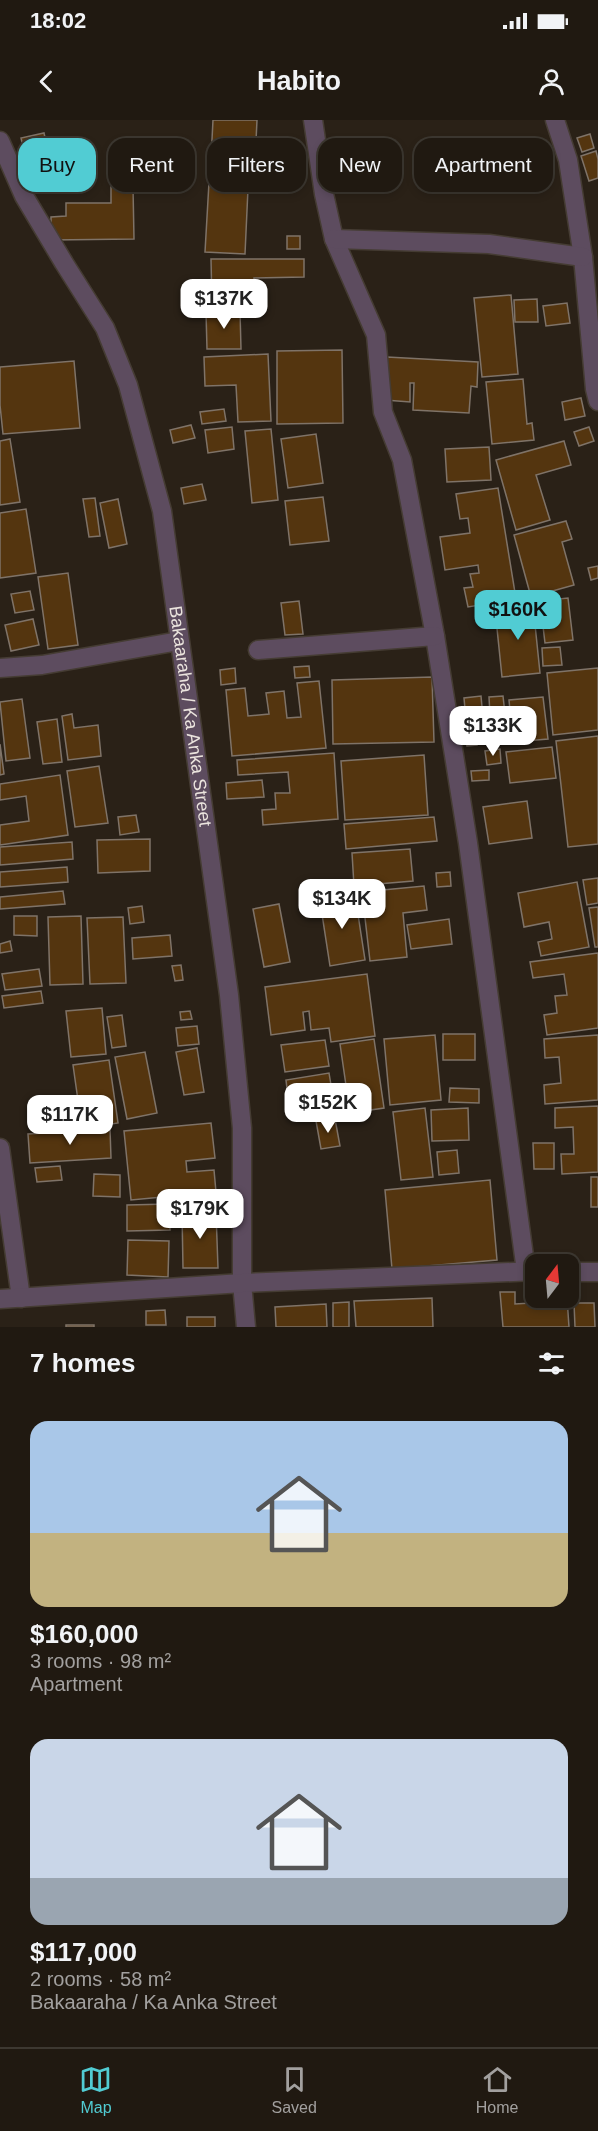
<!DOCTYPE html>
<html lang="en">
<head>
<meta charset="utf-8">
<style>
  body { margin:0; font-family:Helvetica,sans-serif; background:#2d261f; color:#f1f3f6; height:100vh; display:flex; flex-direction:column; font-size:22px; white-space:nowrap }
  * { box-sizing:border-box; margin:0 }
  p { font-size:20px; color:#a2a09f }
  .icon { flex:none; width:33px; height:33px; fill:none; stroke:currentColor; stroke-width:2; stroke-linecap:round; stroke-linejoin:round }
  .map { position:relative; height:1207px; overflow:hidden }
  .sheet { display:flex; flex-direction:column; background:#201911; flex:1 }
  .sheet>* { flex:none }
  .hud { position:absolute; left:18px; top:18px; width:562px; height:54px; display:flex; gap:12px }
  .needle { width:39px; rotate:16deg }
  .controls { position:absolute; left:525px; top:1134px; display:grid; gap:12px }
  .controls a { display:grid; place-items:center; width:54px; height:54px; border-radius:12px; background:#201911; box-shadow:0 3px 9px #0003,0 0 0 2px #3d3831; font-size:30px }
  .price { position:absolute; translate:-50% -51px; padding:0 14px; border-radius:12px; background:#fff; color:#222; font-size:20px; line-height:39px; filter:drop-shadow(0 2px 3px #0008) }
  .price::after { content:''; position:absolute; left:50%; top:36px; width:18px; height:14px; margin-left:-9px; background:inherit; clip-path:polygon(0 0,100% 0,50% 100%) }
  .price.on { background:#51ccd3; color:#111 }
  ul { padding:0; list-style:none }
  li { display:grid; align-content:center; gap:12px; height:318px; padding:0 30px }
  li span { display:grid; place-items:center; height:186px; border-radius:18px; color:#555 }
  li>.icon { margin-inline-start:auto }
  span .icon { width:108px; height:108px; fill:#fffc; stroke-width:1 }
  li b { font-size:26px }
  h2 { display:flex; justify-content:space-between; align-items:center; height:72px; padding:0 30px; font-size:26px }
  .chip { padding:0 21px; border-radius:18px; background:#201911; box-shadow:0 3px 9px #0003,0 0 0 2px #3d3831; font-size:21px; line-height:54px }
  .chip.on { background:#51ccd3; color:#111 }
  .status { display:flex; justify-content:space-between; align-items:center; height:42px; padding:0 30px; background:#201911; direction:ltr }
  .status svg { height:16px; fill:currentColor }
  header { display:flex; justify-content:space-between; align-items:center; height:78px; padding:0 30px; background:#201911; font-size:27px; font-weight:600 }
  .tabs { display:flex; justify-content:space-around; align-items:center; height:84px; border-top:2px solid #3d3831; background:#201911; font-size:16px; color:#a2a09f }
  .tabs a { display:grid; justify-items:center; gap:3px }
  .tabs .on { color:#51ccd3 }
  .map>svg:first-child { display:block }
  .building { fill:#54350f; stroke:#7f7368; stroke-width:1.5 }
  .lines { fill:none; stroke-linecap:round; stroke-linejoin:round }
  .minor-casing { stroke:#453c33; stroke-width:21 }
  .minor { stroke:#5d4c5f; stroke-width:18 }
  .labels { text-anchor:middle; stroke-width:4.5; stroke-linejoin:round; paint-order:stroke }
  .street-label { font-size:18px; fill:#ebe4de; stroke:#21180e }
</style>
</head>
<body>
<div class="status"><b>18:02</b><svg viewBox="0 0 49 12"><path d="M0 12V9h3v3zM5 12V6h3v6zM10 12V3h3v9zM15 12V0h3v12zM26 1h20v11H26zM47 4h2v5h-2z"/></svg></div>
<header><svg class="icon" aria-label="back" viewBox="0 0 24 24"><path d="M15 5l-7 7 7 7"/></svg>Habito<svg class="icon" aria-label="person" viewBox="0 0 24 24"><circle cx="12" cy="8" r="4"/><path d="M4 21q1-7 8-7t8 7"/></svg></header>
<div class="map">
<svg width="598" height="1207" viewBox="0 0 598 1207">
  <rect width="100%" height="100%" fill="#2a2117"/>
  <g class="building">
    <path d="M213,0H257L255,42L211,39Z"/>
    <path d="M44,13L53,54L31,58L21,18Z"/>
    <path d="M590,14L594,28L582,32L577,18Z"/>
    <path d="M596,31L598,39V58L589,61L581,36Z"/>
    <path d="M210,45L249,47L245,134L205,132Z"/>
    <path d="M111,67H133L134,119L51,120V97L66,96V83H111Z"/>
    <rect x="287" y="116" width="13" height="13"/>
    <path d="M211,139H304V157L254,158V184H212Z"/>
    <path d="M511,175L518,254L482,257L474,178Z"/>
    <path d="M537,179L538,202H515L514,180Z"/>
    <path d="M567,183L570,203L546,206L543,186Z"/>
    <path d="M240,191L241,229H207L206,192Z"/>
    <path d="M342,230L343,303L277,304V231Z"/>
    <path d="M268,234L271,301L238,302L236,265L205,266L204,237Z"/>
    <path d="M387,237L478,242L477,267L471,266L469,293L413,290L414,263H410V282L385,280Z"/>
    <path d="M74,241L80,308L3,314L0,285V247Z"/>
    <path d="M523,259L527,304L532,303L534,320L492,324L486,262Z"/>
    <path d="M581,278L585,296L565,300L562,282Z"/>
    <path d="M224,289L226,301L202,304L200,292Z"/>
    <path d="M191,305L195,318L173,323L170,310Z"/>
    <path d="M232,307L234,329L208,333L205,310Z"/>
    <path d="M589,307L594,321L579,326L574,312Z"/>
    <path d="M271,309L278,380L252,383L245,311Z"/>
    <path d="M316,314L323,363L288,368L281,319Z"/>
    <path d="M10,319L20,382L0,385V321Z"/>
    <path d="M564,321L571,345L536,355L550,400L516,410L496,340Z"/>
    <path d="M489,327L491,360L447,362L445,329Z"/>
    <path d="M202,364L206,380L184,384L181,368Z"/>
    <path d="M498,368L516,479L468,487L464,468L473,467L470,454L479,453L478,445L445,450L440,417L470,413L468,398L460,399L456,374Z"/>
    <path d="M323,377L329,421L290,425L285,381Z"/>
    <path d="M95,378L100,416L89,417L83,379Z"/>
    <path d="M118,379L127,424L109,428L100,383Z"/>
    <path d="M26,389L36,453L0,458V393Z"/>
    <path d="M566,401L572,419L562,422L574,465L531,477L514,415Z"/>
    <path d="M598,446V458L591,460L588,448Z"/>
    <path d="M68,453L78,525L48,529L38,457Z"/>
    <path d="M30,471L34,490L15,493L11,474Z"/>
    <path d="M568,478L573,520L545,523L540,481Z"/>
    <path d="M299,481L303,514L285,515L281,483Z"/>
    <path d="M533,485L540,553L502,557L495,489Z"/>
    <path d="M33,499L39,525L11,531L5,505Z"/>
    <path d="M560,527L562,545L543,546L542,528Z"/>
    <path d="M309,546L310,557L295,558L294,547Z"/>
    <path d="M235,548L236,563L221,565L220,550Z"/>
    <path d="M598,548V610L553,615L547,553Z"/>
    <path d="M432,557L434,622L333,624L332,560Z"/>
    <path d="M319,561L326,628L232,636L226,570L245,568L248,596L269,594L266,573L284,571L287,598L301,597L297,563Z"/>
    <path d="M481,576L483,598L466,600L464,578Z"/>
    <path d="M503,576L505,594L490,595L489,577Z"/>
    <path d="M543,577L548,619L513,622L509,580Z"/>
    <path d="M22,579L30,638L6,641L0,582Z"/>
    <path d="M72,594L74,608L98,605L101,636L68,640L62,596Z"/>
    <path d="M57,599L62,642L43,644L37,602Z"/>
    <path d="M476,613L477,625L467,626L465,614Z"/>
    <path d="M598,616V724L568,727L556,621Z"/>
    <path d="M0,624L4,654L0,655Z"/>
    <path d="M552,627L556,658L510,663L506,632Z"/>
    <path d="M500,629L501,643L487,645L485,631Z"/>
    <path d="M334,633L338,699L263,705L262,690L276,689L275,673H290L288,652L238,655L237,640Z"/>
    <path d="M424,635L428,695L345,700L341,641Z"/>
    <path d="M99,646L108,703L75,707L67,651Z"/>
    <path d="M489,650V660L472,661L471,651Z"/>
    <path d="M60,655L68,715L0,725V705L29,701L26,676L0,680V664Z"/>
    <path d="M262,660L264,677L227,679L226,663Z"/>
    <path d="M527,681L532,718L489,724L483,687Z"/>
    <path d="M136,695L139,712L120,715L118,697Z"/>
    <path d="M434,697L437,721L346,729L344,704Z"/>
    <path d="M150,719V751L98,753L97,720Z"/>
    <path d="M72,722L73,739L0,745V727Z"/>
    <path d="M410,729L413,761L354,766L352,733Z"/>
    <path d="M67,747L68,762L0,767V752Z"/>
    <path d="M450,752L451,766L437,767L436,753Z"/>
    <path d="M598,758V783L587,785L583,760Z"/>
    <path d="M577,762L589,827L541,836L538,822L552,819L549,802L524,807L518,773Z"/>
    <path d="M424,766L427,790L403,793L407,837L370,841L362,772Z"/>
    <path d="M63,771L65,784L0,789V777Z"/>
    <path d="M355,775L365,840L330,846L320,781Z"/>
    <path d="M314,779L315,790L301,791L300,780Z"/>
    <path d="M279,784L290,842L264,847L253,789Z"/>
    <path d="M142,786L144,802L130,804L128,788Z"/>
    <path d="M598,787V827H595L589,788Z"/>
    <path d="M14,796H37V816L14,815Z"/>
    <path d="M81,796L83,864L50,865L48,797Z"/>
    <path d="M123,797L126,863L90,864L87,798Z"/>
    <path d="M449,799L452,824L411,829L407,805Z"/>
    <path d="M170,815L172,836L133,839L132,818Z"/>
    <path d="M10,821L12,831L0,833V824Z"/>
    <path d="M598,833V908L547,915L544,895L557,893L555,876L567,875L564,854L533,858L530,842Z"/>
    <path d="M181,845L183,860L175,861L172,846Z"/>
    <path d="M39,849L42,866L5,870L2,854Z"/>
    <path d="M367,854L375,916L331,922L329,908L311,910L309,891L303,892L305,910L271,915L265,867Z"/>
    <path d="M41,871L43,883L4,888L2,876Z"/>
    <path d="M102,888L106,934L71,937L66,891Z"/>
    <path d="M190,891L192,899L181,900L180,892Z"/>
    <path d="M122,895L126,926L112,928L107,897Z"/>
    <path d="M197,906L199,924L178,926L176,908Z"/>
    <rect x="443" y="914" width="32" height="26"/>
    <path d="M435,915L441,980L390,985L384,919Z"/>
    <path d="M598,915V980L545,984L544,965L561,963L559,937L545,938L544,919Z"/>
    <path d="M374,919L384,988L350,993L340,924Z"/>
    <path d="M325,920L329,946L285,952L281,925Z"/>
    <path d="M197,928L204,972L184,975L176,932Z"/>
    <path d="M145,932L157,993L127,999L115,937Z"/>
    <path d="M109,940L118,1003L82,1009L73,945Z"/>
    <path d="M329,953L332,971L288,977L286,960Z"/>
    <path d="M450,968L479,969V983L449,982Z"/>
    <path d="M342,976L344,993L332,994L330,977Z"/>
    <path d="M598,986V1052L562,1054L561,1034H574L573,1007L555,1008V988Z"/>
    <path d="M425,988L433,1057L401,1060L393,992Z"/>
    <path d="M468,988L469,1020L432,1021L431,990Z"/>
    <path d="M335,999L340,1026L321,1029L316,1001Z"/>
    <path d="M211,1003L215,1038L186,1041L187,1052L214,1050L216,1072L131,1080L124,1011Z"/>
    <path d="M110,1009L111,1038L30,1043L28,1014Z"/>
    <path d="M533,1023H554V1049H534Z"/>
    <path d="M457,1030L459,1053L439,1055L437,1032Z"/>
    <path d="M60,1046L62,1060L37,1062L35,1048Z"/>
    <path d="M94,1054L120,1055V1077L93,1076Z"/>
    <rect x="591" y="1057" width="7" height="30"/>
    <path d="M490,1060L497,1140L392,1149L385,1070Z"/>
    <path d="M169,1084L170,1110L127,1111V1085Z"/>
    <path d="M216,1092L218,1148H183L182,1093Z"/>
    <path d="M128,1120L169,1121L168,1157L127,1155Z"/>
    <path d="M500,1172H515V1184L548,1182V1178H567L569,1207H503Z"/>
    <path d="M432,1178L433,1207H356L354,1181Z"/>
    <path d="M349,1182V1207H333V1183Z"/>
    <path d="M574,1183H594L595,1207H575Z"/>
    <path d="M326,1184L327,1207H276L275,1187Z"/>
    <path d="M165,1190L166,1205H146V1191Z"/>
    <rect x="187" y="1197" width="28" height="10"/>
    <rect x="66" y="1205" width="28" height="2"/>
  </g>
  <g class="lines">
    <g class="minor-casing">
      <g id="minor">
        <path d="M313,0L324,74L334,119L376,215L383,292L402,340L435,516L468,723L526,1151"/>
        <path d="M555,0L568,40L583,137L595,269L598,281"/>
        <path id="s1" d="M0,21L24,76L64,143L105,208L128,265L162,391L229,875L242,1008V1163L246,1207"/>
        <path d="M334,119L489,124L583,137"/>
        <path d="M258,530L435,516"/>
        <path d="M0,548L42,545L179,521"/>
        <path d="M0,1028L21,1178"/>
        <path d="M568,1152H598"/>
        <path d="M0,1179L242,1163L536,1151"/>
      </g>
    </g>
    <use href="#minor" class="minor"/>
  </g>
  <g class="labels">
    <g class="street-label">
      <text dy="6" stroke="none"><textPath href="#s1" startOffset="614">Bakaaraha / Ka Anka Street</textPath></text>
    </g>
  </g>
</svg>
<div class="controls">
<a><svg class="needle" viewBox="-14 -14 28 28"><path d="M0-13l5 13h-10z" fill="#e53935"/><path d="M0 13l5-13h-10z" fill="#a2a09f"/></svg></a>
</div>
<b class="price" style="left:224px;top:210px">$137K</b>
<b class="price on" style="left:518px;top:521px">$160K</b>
<b class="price" style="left:493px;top:637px">$133K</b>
<b class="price" style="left:342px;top:810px">$134K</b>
<b class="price" style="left:328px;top:1014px">$152K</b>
<b class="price" style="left:70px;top:1026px">$117K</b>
<b class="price" style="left:200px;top:1120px">$179K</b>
<div class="hud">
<a class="chip on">Buy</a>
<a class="chip">Rent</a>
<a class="chip">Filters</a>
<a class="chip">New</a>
<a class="chip">Apartment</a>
</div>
</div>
<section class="sheet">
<h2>7 homes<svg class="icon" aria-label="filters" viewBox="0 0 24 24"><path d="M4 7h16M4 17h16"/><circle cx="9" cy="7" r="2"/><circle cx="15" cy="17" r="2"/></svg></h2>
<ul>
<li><span style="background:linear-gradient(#a9c7e8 60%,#c2b280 0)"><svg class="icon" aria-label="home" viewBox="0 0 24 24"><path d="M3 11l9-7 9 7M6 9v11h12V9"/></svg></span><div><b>$160,000</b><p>3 rooms · 98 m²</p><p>Apartment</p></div></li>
<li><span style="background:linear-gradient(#c9d6e8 75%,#9aa5b1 0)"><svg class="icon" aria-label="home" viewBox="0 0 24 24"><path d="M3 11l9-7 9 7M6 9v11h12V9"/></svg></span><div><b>$117,000</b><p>2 rooms · 58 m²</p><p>Bakaaraha / Ka Anka Street</p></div></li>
</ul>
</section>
<nav class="tabs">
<a class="on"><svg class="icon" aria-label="map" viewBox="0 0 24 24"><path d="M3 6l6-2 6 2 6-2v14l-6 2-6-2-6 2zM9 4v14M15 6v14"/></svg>Map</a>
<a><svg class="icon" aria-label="saved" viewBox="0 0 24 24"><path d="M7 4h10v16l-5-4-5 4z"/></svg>Saved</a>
<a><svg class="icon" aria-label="home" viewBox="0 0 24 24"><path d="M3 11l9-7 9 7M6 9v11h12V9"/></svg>Home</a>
</nav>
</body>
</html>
